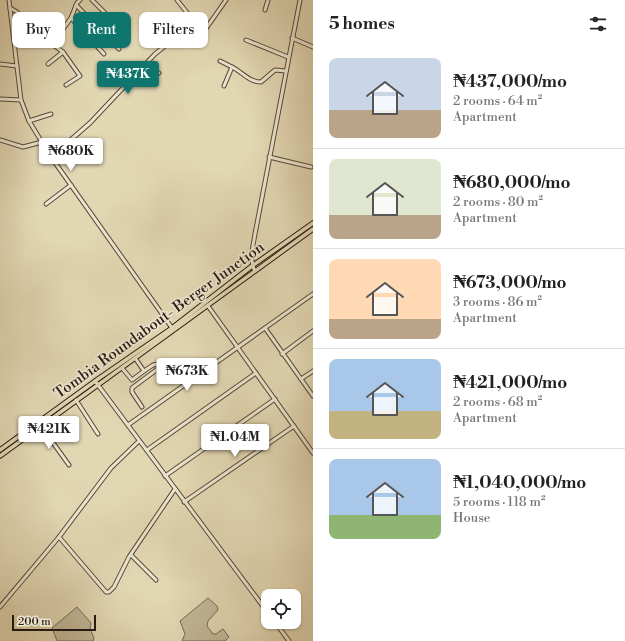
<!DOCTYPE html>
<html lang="en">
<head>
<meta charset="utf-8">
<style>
  body { margin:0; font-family:"Libre Bodoni",serif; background:#f2f2f2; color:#222; height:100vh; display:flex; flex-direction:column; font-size:15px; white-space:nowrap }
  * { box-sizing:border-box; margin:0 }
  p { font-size:13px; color:#767676 }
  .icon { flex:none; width:22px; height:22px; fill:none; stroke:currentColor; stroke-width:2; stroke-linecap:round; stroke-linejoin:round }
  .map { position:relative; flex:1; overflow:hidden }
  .side { display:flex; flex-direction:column; background:#fff; width:312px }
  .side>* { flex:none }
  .guide { position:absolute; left:12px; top:12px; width:241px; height:36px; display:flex; gap:8px }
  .fabs { position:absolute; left:261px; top:589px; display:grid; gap:8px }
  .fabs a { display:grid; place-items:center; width:40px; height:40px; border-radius:8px; background:#fff; box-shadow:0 1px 3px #0004; font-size:20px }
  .scale { position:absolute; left:12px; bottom:10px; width:84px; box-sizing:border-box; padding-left:4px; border:2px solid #281b12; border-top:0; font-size:11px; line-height:14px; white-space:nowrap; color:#281b12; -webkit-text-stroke:3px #ece5ce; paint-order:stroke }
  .price { position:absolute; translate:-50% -34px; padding:0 9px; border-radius:4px; background:#fff; color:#222; font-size:13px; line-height:26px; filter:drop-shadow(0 1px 2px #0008) }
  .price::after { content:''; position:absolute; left:50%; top:24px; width:12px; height:9px; margin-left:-6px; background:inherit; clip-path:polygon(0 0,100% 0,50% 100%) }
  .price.on { background:#0f766e; color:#fff }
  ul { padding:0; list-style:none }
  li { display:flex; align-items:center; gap:12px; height:100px; padding:0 16px }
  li+li { border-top:1px solid #e0e0e0 }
  li span { display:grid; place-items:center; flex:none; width:112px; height:80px; border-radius:8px; color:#555 }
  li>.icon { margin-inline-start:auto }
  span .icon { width:48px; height:48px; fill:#fffc; stroke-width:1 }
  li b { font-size:17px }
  h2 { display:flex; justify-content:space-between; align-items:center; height:48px; padding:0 16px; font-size:17px }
  .chip { padding:0 14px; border-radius:8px; background:#fff; box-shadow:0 1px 3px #0004; font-size:14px; line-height:36px }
  .chip.on { background:#0f766e; color:#fff }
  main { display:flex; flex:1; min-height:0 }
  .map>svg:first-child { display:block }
  .green { fill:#c2b798; stroke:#756955 }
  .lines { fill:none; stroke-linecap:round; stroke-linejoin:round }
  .minor-casing { stroke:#564a3a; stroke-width:5 }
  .major-casing { stroke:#281b12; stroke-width:5.5 }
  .minor { stroke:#ece5ce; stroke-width:3 }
  .major { stroke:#e2d7b3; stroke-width:3.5 }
  .labels { text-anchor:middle; stroke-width:3.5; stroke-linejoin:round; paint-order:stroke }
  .street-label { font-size:15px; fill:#281b12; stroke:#ece5ce }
</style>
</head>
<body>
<main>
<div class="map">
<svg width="313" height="641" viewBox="0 0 313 641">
  <rect width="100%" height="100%" fill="#e2d7b3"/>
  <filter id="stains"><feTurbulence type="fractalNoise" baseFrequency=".005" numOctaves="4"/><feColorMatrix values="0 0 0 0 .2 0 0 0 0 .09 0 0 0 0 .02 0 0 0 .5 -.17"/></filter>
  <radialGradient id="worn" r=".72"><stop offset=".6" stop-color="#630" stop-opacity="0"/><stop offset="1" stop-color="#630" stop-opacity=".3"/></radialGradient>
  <g class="green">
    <path d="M208,598L217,606L218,610L208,621L207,626L213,634H216L223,629L229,637L225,641H182L185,634L180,621Z"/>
    <path d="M77,607L91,623L90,629L94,638L93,641H57L52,628Z"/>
  </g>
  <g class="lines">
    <g class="minor-casing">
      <g id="minor">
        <path d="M9,0L21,100L29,121L51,157L172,328"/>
        <path d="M92,0L119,27"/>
        <path d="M177,0L193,20L205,30L226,0"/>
        <path d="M76,5L119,49"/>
        <path d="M10,8L17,12L52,44L71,18L77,3L80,0"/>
        <path d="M265,10L268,0"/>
        <path d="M71,18L104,54"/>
        <path d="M292,38L313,47"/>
        <path d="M246,40L288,57"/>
        <path d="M52,44L63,52L80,76L66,85"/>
        <path d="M220,61L232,67"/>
        <path d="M0,64L17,66"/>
        <path d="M48,64L63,52"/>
        <path d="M145,64L159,73"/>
        <path d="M224,86L232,67C242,72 249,82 261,82L275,70L286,71"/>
        <path d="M0,99L21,100"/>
        <path d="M29,121L51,114"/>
        <path d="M0,140L23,147L42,142"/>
        <path d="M51,157L90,123L155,54L170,42L193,20"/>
        <path d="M269,157L311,167"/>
        <path d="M46,204L71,185"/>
        <path d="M255,271C249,260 253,246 255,234L300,0"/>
        <path d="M208,306L313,453"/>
        <path d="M265,328L313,396"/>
        <path d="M282,354L313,331"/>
        <path d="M122,368L132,380L144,371L135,358"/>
        <path d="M301,379L313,371"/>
        <path d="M95,381L268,613"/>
        <path d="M76,400L98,434"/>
        <path d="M142,407L132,392V388L159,368L157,364L153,365L144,371"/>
        <path d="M128,425L313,294"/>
        <path d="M41,426L69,465"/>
        <path d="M147,450L256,373"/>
        <path d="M165,476L275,399"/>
        <path d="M184,502L294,426"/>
        <path d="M59,537L106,592H109L114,587L129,557L175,489"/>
        <path d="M131,555L156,580"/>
        <path d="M0,607L59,537L111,468L139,441"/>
        <path d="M275,622L289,641"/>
      </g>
    </g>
    <g class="major-casing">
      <g id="major">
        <path d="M0,450L98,379L172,328L252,266L313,223"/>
        <path d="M0,456L313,229"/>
      </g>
    </g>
    <use href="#minor" class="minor"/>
    <use href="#major" class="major"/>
  </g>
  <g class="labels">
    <g class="street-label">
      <text transform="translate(159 320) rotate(-36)" y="5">Tombia Roundabout- Berger Junction</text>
    </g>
  </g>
  <rect width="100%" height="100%" filter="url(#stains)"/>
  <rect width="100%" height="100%" fill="url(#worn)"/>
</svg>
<div class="fabs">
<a><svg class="icon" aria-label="locate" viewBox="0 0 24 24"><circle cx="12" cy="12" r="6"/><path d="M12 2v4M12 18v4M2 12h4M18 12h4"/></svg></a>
</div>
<div class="scale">200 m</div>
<b class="price on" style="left:128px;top:95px">₦437K</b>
<b class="price" style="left:71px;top:172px">₦680K</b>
<b class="price" style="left:187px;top:392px">₦673K</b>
<b class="price" style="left:49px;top:450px">₦421K</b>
<b class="price" style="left:235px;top:458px">₦1.04M</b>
<div class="guide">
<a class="chip">Buy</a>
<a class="chip on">Rent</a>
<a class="chip">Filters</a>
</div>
</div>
<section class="side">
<h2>5 homes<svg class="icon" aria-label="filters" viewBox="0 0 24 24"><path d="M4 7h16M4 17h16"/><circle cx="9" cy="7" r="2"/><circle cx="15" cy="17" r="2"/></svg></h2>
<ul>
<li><span style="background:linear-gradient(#c9d6e8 65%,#b9a48a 0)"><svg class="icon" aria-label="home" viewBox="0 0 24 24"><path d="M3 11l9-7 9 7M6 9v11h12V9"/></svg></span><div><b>₦437,000/mo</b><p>2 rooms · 64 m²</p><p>Apartment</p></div></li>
<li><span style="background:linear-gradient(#dfe7d0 70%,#b9a48a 0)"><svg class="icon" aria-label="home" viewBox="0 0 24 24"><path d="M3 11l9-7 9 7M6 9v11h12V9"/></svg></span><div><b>₦680,000/mo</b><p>2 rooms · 80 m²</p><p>Apartment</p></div></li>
<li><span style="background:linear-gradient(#ffd9b3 75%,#b9a48a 0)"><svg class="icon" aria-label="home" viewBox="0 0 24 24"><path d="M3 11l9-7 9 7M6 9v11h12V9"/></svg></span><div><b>₦673,000/mo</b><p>3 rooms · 86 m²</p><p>Apartment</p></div></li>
<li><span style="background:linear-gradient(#a9c7e8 65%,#c2b280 0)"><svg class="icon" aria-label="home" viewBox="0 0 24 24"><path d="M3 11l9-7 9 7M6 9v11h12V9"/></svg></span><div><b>₦421,000/mo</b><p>2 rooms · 68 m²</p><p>Apartment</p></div></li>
<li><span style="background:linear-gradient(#a9c7e8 70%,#8fb573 0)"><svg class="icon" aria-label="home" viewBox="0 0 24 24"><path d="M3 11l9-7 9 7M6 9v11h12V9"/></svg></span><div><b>₦1,040,000/mo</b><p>5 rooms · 118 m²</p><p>House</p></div></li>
</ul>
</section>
</main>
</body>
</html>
